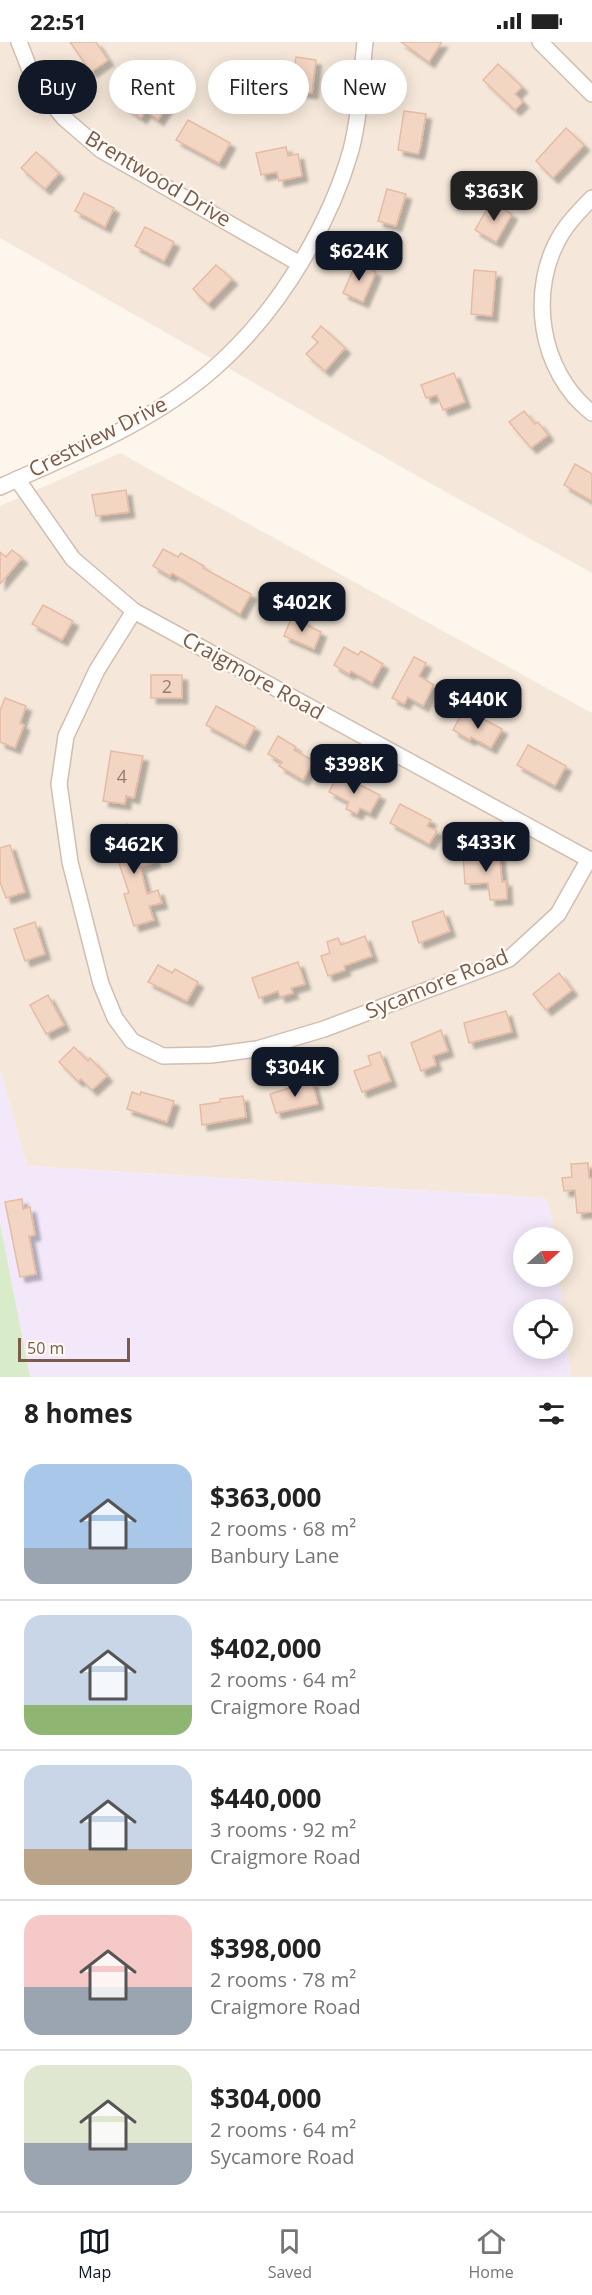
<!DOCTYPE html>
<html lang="en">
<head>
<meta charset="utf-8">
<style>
  body { margin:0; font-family:"Open Sans",sans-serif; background:#f2f2f2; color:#222; height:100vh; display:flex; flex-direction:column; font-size:22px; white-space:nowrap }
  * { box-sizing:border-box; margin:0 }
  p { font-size:20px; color:#767676 }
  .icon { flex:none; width:33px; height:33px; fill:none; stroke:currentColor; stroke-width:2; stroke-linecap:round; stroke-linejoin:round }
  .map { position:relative; height:1335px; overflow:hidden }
  .drawer { display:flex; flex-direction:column; background:#fff; flex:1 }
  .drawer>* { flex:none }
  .hud { position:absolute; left:18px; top:18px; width:556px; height:54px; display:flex; gap:12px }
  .needle { width:39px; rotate:69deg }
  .fabs { position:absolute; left:513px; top:1185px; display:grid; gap:12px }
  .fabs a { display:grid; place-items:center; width:60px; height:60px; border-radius:50%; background:#fff; box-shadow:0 3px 15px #0003; font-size:30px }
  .scale { position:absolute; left:18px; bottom:15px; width:112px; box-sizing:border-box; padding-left:6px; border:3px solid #7a5c4d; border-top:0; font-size:16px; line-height:21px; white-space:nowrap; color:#7a5c4d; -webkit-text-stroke:4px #fffaf3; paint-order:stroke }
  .price { position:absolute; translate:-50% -51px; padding:0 14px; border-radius:12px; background:#111827; color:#fff; font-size:20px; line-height:39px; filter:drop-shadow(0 2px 3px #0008) }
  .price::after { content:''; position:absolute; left:50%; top:36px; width:18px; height:14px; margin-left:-9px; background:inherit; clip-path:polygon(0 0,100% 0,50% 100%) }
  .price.active { background:#222; color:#fff }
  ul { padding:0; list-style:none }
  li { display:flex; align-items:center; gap:18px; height:150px; padding:0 24px }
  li+li { border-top:2px solid #e0e0e0 }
  li span { display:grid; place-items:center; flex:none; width:168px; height:120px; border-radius:18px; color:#555 }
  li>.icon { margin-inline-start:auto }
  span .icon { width:72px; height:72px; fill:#fffc; stroke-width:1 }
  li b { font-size:26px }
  h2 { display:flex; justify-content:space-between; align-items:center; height:72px; padding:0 24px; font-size:26px }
  .tag { padding:0 21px; border-radius:27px; background:#fff; box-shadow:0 3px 15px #0003; font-size:21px; line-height:54px }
  .tag.active { background:#111827; color:#fff }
  .status { display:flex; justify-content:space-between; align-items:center; height:42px; padding:0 30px; background:#fff; direction:ltr }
  .status svg { height:16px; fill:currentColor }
  .menu { display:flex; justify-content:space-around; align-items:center; height:84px; border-top:2px solid #e0e0e0; background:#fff; font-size:16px; color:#767676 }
  .menu a { display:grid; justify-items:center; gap:3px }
  .menu .active { color:#111827 }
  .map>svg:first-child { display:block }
  .residential { fill:#f5e8da }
  .education { fill:#f3e8fa; fill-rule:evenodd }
  .green { fill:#d8ecc9 }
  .building { fill:#f3d5c3; stroke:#e6bba3; stroke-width:1.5; filter:url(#shadow) }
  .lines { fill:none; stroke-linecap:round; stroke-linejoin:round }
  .minor-casing { stroke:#d1beb0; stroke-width:18 }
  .minor { stroke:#fff; stroke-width:15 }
  .labels { text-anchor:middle; stroke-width:4.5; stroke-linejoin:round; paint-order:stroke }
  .number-label { font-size:18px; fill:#987a6a }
  .street-label { font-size:21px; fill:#7a5c4d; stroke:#fffaf3 }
</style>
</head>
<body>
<div class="status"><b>22:51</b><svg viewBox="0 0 49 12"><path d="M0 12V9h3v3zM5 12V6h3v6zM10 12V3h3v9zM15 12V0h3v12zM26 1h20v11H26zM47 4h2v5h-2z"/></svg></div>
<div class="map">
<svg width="592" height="1335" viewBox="0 0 592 1335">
  <defs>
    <filter id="shadow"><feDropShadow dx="5.5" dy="5.5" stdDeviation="1.5" flood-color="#0004"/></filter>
  </defs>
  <rect width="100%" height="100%" fill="#fdf6ec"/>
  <g class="residential">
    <path d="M0,0H592V531L419,435L0,196Z"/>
    <path d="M120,411L592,671V1335H571L559,1235L562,1234V1196L554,1195L552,1175L546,1156L27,1124L0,1027V464Z"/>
  </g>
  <path class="education" d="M0,1027L27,1124L546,1156L552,1175L554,1195L524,1196V1234L559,1235L571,1335H0ZM524,1268H562V1306H524Z"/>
  <path class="green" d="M0,1182L30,1335H0Z"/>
  <g class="building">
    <path d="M70,0H96L108,18L91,30Z"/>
    <path d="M401,0H442L429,20Z"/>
    <path d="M296,15L316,18L312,51L291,49L292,45L279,43L280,31L293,33Z"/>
    <path d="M498,22L522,45L515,52L523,60L515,68L483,38Z"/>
    <path d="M147,42L171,59L158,78L146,69L141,76L123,63L134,46L142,51Z"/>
    <path d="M404,69L426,72L420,107L418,112L398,108Z"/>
    <path d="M188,78L230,101L219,121L176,98Z"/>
    <path d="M566,86L584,103L553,136L536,119Z"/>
    <path d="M286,105L288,114L298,112L302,134L279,139L277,130L261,133L256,111Z"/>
    <path d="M36,110L59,131L45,147L21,126Z"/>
    <path d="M387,147L406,152L396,184L378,179Z"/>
    <path d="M84,151L114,166L105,185L75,169Z"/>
    <path d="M491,160L512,172L496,200L475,188Z"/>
    <path d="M145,185L174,200L164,219L135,204Z"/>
    <path d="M356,221L376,230L363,260L343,251Z"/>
    <path d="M216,223L232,237L208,262L193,247Z"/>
    <path d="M474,228L496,230L492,274L471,272Z"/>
    <path d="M321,284L345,306L325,329L306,312L318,300L312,295Z"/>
    <path d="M454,331L465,360L443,368L437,353L426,356L421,343Z"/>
    <path d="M524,369L535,382L538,380L548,393L531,406L509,380Z"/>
    <path d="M575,422L592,432V459L564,443Z"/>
    <path d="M126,448L129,470L96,474L92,453Z"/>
    <path d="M163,507L178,515L181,511L204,524L203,526L251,552L240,572L172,531L170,534L153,524Z"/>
    <path d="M12,508L22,516L0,542V510L6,515Z"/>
    <path d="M43,563L73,579L62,598L32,582Z"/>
    <path d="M292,574L307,580L306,583L321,590L314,607L284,594Z"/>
    <path d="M344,605L358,613L361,609L383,622L372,641L351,629L349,632L334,623Z"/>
    <path d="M414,615L426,621L419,634L434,643L423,664L408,655L404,662L392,656Z"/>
    <rect x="151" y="633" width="31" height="23"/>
    <path d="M5,656L26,664L20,681L24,683L15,706L0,700V669Z"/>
    <path d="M216,664L255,685L245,704L206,683Z"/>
    <path d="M462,671L478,680L480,675L502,687L491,706L471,695L470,698L453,688Z"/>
    <path d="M278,694L296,705L294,708L314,719L303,738L279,724L282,720L268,712Z"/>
    <path d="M528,703L566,724L555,744L517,723Z"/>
    <path d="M111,709L143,714L134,756L126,754L125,762L103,759Z"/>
    <path d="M338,732L380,753L370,771L360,766L357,772L346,767L349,760L329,750Z"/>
    <path d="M400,762L431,778L427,784L437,789L429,802L390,781Z"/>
    <path d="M127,782L137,813L151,808L155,820L140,825L147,852L158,848L162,861L149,864L154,878L134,884L124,852L129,851L114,806L111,807L105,790Z"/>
    <path d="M10,803L25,850L6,856L0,840V806Z"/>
    <path d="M499,809L502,840L506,839L507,857L490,858L488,841L465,842L463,812Z"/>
    <path d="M443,869L450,889L419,901L412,880Z"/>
    <path d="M35,880L45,912L25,919L14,887Z"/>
    <path d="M365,894L372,914L344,924L345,928L328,934L321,914L330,911L327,900L338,896L341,903Z"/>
    <path d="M298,920L305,942L291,946L293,951L280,955L278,949L259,956L252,936Z"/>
    <path d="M158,923L172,931L175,927L198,940L187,959L148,940Z"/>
    <path d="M559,931L572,948L546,968L533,952Z"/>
    <path d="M48,953L64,983L46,992L30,963Z"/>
    <path d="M506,969L512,990L469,1001L464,981Z"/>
    <path d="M441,988L448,1009L433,1014L436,1023L421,1029L411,1001Z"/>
    <path d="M74,1005L88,1019L90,1016L107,1034L92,1048L81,1037L78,1039L59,1020Z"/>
    <path d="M380,1010L391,1039L362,1050L354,1029L371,1023L368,1014Z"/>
    <path d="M312,1039L318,1062L276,1071L270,1052Z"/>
    <path d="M132,1050L140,1053L141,1050L174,1059L167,1080L127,1067Z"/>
    <path d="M243,1054L246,1075L202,1083L200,1063L220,1060V1057Z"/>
    <path d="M588,1121L589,1136H592V1170L577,1171L575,1148L564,1149L562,1136L572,1135L571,1122Z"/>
    <path d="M22,1157L23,1167L30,1165L35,1193L29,1194L36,1232L20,1235L5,1160Z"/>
  </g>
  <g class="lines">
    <g class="minor-casing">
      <g id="minor">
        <path d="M19,0L32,33L47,55L64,76L101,108L300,222"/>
        <path d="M540,0L592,52"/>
        <path d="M592,156C581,167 570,178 562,191C527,247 539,330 592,371"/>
        <path d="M17,437L73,517L134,569L592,819"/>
        <path d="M0,445C72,412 151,381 211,329C248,297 279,258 303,217C324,182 340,147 351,108C360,73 361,36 365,0"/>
        <path d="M134,569L97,628L66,694L59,742L70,820L101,942L115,976L132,999L163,1014L211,1013L257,1007L324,987L509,917L558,872L589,817"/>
      </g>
    </g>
    <use href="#minor" class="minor"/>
  </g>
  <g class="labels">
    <g class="number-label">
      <text x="167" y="651">2</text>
      <text x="122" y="741">4</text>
    </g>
    <g class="street-label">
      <text transform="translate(158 137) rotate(31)" y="7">Brentwood Drive</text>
      <text transform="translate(98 395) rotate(-27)" y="7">Crestview Drive</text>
      <text transform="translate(253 634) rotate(29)" y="7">Craigmore Road</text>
      <text transform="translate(437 942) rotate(-22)" y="7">Sycamore Road</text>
    </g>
  </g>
</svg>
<div class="fabs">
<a><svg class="needle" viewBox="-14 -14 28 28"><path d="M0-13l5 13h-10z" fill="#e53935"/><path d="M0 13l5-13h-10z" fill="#767676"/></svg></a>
<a><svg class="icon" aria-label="locate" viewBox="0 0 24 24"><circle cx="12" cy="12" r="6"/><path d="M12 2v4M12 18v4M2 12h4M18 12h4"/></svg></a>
</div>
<div class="scale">50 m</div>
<b class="price active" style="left:494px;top:180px">$363K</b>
<b class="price" style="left:359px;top:240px">$624K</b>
<b class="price" style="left:302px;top:591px">$402K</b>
<b class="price" style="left:478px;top:688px">$440K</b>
<b class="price" style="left:354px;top:753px">$398K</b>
<b class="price" style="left:486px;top:831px">$433K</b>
<b class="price" style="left:134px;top:833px">$462K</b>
<b class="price" style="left:295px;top:1056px">$304K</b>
<div class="hud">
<a class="tag active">Buy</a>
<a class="tag">Rent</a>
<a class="tag">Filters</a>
<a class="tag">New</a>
</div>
</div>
<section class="drawer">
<h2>8 homes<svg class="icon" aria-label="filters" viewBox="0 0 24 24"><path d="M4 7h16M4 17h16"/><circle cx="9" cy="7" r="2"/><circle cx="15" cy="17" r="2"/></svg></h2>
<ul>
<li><span style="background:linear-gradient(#a9c7e8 70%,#9aa5b1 0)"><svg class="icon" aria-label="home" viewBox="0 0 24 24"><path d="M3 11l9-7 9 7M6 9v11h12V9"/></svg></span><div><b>$363,000</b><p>2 rooms · 68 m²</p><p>Banbury Lane</p></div></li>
<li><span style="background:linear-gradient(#c9d6e8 75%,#8fb573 0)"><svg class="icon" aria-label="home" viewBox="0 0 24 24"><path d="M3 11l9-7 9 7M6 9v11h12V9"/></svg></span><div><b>$402,000</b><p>2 rooms · 64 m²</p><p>Craigmore Road</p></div></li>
<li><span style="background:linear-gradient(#c9d6e8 70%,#b9a48a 0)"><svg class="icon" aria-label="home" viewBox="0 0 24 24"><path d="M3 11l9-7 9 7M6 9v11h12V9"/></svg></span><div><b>$440,000</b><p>3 rooms · 92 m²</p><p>Craigmore Road</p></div></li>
<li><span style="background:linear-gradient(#f6c9c9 60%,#9aa5b1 0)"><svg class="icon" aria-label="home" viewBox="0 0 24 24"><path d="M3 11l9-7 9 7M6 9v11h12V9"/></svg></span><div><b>$398,000</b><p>2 rooms · 78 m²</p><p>Craigmore Road</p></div></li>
<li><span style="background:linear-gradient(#dfe7d0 65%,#9aa5b1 0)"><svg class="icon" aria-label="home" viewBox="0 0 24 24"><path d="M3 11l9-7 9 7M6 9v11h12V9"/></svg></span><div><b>$304,000</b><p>2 rooms · 64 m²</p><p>Sycamore Road</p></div></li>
</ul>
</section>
<nav class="menu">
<a class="active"><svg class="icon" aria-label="map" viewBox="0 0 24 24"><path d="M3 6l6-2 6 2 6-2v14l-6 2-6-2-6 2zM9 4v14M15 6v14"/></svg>Map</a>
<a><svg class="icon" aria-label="saved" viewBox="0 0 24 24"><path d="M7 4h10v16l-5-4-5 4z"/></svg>Saved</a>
<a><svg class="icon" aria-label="home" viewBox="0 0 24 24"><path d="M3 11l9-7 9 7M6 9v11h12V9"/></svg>Home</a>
</nav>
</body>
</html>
